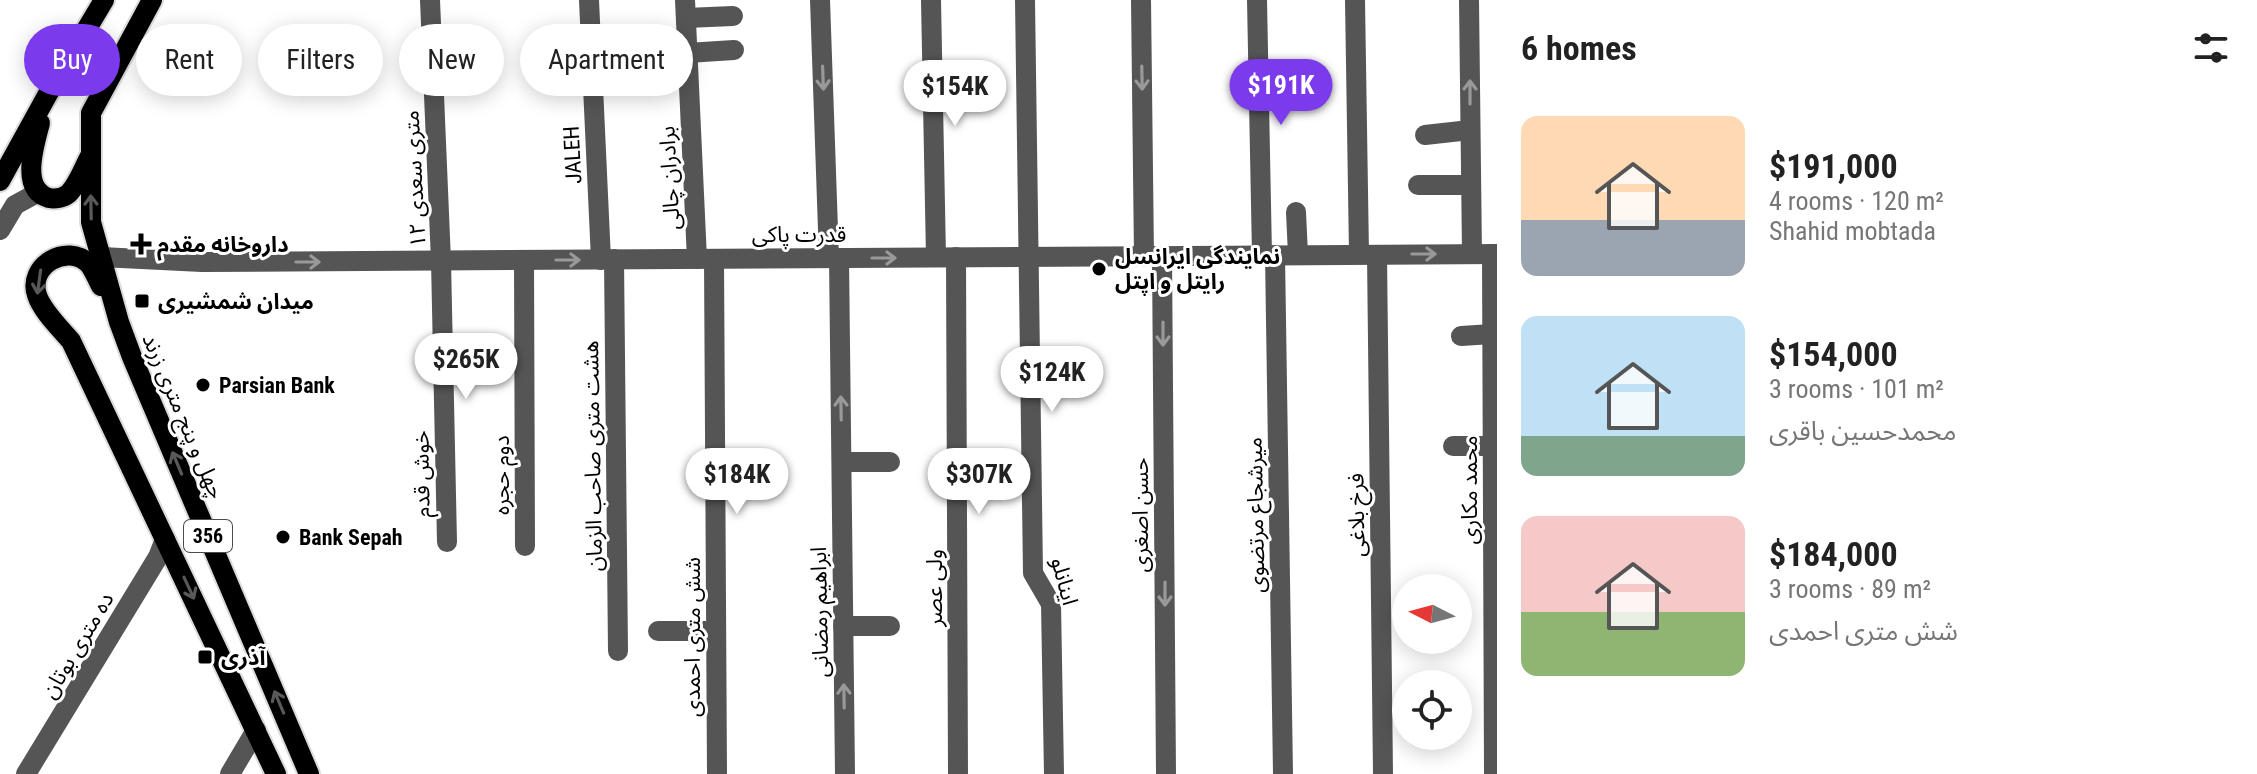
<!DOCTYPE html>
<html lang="en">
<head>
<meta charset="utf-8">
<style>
  body { margin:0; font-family:"Roboto Condensed","Noto Sans Arabic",sans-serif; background:#f2f2f2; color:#222; height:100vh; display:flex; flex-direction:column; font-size:30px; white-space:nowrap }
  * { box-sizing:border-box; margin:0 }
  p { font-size:26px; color:#767676 }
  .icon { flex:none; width:44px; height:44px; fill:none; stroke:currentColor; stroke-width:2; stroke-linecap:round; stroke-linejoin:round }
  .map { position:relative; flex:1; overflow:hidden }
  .drawer { display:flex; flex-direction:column; background:#fff; width:760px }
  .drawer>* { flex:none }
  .top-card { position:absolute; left:24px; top:24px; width:760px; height:72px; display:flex; gap:16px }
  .needle { width:52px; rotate:276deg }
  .fabs { position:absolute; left:1392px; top:574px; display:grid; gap:16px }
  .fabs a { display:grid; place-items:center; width:80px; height:80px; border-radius:50%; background:#fff; box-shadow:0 4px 20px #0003; font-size:40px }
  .price { position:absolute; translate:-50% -68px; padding:0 18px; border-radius:28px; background:#fff; color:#222; font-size:26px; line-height:52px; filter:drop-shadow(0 2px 4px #0008) }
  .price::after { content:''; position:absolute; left:50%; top:48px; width:24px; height:18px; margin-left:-12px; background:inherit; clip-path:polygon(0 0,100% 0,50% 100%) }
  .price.current { background:#7c3aed; color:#fff }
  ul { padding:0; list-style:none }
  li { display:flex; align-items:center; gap:24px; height:200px; padding:0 24px }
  li span { display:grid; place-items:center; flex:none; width:224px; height:160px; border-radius:16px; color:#555 }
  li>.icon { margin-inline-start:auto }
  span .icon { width:96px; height:96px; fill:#fffc; stroke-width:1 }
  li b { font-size:34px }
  h2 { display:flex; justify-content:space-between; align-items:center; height:96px; padding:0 24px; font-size:34px }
  .pill { padding:0 28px; border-radius:36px; background:#fff; box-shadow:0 4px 20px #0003; font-size:28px; line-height:72px }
  .pill.current { background:#7c3aed; color:#fff }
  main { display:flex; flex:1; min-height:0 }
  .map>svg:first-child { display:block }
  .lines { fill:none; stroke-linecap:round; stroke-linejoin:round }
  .major-casing { stroke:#dbdbdb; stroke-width:24 }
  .minor { stroke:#555; stroke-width:20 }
  .major { stroke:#000; stroke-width:20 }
  .oneway { stroke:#999 }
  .oneway2 { stroke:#595959 }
  .poi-dot { fill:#000; stroke:#fff; stroke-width:3 }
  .labels { text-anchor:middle; stroke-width:6; stroke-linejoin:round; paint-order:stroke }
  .shield { fill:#fff; stroke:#4c4c4c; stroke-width:2 }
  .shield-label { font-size:20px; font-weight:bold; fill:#000 }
  .street-label { font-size:22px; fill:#000; stroke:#fff }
  .poi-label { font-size:22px; font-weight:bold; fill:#000; stroke:#fff; text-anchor:start }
</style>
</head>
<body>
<main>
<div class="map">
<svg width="1497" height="774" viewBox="0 0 1497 774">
  <rect width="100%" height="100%" fill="#fff"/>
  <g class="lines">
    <g class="major-casing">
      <g id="major">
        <path d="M152,0L91,113V222L119,322L132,357L309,774"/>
        <path d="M40,123C35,143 19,190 49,198C55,199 63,198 68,194C77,186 84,167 90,156"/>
        <path d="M0,181L49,92L104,0"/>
        <path d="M101,286C97,279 94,270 89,264C67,242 27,266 37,295C42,311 60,328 71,341L276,774"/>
      </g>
    </g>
    <g class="minor">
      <path d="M430,0L441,261L447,542"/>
      <path d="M589,0L601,260"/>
      <path d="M685,0L697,259"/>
      <path d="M820,0L829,258"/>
      <path d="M931,0L936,257"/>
      <path d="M1025,0L1033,573L1051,604L1054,774"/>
      <path d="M1141,0L1144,256"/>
      <path d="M1257,0L1262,255"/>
      <path d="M1355,0L1359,254"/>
      <path d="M1469,0L1472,254"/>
      <path d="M686,18L733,16"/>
      <path d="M687,53L734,50"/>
      <path d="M1425,135L1470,130"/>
      <path d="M1418,185H1471"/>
      <path d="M1296,212L1298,255"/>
      <path d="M0,230L15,205L39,192"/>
      <path d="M1492,254L1494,774"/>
      <path d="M1275,255L1283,774"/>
      <path d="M1377,255L1383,774"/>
      <path d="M1162,256L1166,774"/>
      <path d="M101,257L202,262L1497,254"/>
      <path d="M956,257L958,774"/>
      <path d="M839,258L845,774"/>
      <path d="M614,259L618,651"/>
      <path d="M714,259L717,774"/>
      <path d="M524,260L525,546"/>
      <path d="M1461,336L1492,334"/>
      <path d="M1453,446H1493"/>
      <path d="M842,462H890"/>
      <path d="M843,626H890"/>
      <path d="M658,631H716"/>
      <path d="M26,774L158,557L165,539"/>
      <path d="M230,774L256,730"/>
    </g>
    <use href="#major" class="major"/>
  </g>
  <defs><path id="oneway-shaft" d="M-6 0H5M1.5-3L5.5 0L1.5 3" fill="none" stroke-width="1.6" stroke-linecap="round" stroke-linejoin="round" transform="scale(2)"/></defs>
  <g class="oneway">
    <use href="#oneway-shaft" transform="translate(823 78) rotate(88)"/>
    <use href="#oneway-shaft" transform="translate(1142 78) rotate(89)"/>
    <use href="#oneway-shaft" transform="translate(1470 92) rotate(-90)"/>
    <use href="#oneway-shaft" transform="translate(1424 254)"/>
    <use href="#oneway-shaft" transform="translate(884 258)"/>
    <use href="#oneway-shaft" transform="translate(568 260)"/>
    <use href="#oneway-shaft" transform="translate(308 262)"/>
    <use href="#oneway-shaft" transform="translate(1163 334) rotate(90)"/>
    <use href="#oneway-shaft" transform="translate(841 408) rotate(-91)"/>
    <use href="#oneway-shaft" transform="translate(1165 594) rotate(90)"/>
    <use href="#oneway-shaft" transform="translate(844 696) rotate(-91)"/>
  </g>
  <g class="oneway2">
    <use href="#oneway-shaft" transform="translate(91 207) rotate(-91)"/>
    <use href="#oneway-shaft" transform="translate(39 282) rotate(98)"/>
    <use href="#oneway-shaft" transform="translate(177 463) rotate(-113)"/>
    <use href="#oneway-shaft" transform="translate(189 588) rotate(65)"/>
    <use href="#oneway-shaft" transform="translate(279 702) rotate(-113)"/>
  </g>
  <g class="poi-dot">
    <path d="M137 232h8v8h8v8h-8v8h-8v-8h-8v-8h8z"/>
    <circle cx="1099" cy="269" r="8"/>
    <rect x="134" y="293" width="16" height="16" rx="4"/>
    <circle cx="203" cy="385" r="8"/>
    <circle cx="283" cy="537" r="8"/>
    <rect x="197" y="649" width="16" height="16" rx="4"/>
  </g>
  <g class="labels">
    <rect class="shield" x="184" y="520" width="48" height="32" rx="6"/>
    <g class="shield-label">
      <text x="208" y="543">356</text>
    </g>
    <g class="street-label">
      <text transform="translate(572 155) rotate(-93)" y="8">JALEH</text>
      <text transform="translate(669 178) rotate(-93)" y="8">برادران چالی</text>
      <text transform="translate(414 179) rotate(-93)" y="8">۱۲ متری سعدی</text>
      <text x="799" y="242">قدرت پاکی</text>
      <text transform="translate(184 416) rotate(67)" y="8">چهل و پنج متری زرند</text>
      <text transform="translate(592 456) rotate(-91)" y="8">هشت متری صاحب الزمان</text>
      <text transform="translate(421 474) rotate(-91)" y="8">خوش قدم</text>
      <text transform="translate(501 475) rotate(-90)" y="8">دوم حجره</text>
      <text transform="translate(1469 490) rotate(-90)" y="8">محمد مکاری</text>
      <text transform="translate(1140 515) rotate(-90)" y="8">حسن اصغری</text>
      <text transform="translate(1255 515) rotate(-91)" y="8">میرشجاع مرتضوی</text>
      <text transform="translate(1356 515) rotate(-91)" y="8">فرخ بلاغی</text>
      <text transform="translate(1065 581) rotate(75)" y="8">اینانلو</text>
      <text transform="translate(934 588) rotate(-90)" y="8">ولی عصر</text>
      <text transform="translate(819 612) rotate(-91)" y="8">ابراهیم رمضانی</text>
      <text transform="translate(692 637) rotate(-90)" y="8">شش متری احمدی</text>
      <text transform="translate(77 645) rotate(-59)" y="8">ده متری بوتان</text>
    </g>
    <g class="poi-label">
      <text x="157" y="252">داروخانه مقدم</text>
      <text x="1115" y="264">نمایندگی ایرانسل<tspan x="1115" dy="25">رایتل و اپتل</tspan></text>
      <text x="158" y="309">میدان شمشیری</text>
      <text x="219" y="393">Parsian Bank</text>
      <text x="299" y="545">Bank Sepah</text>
      <text x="221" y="665">آذری</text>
    </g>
  </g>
</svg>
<div class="fabs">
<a><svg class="needle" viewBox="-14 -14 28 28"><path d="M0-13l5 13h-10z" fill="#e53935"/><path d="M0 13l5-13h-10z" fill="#767676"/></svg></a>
<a><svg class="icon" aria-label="locate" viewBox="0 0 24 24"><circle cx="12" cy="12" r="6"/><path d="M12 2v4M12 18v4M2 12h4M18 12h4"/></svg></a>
</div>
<b class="price current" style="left:1281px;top:127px">$191K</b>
<b class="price" style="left:955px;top:128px">$154K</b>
<b class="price" style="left:466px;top:401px">$265K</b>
<b class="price" style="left:1052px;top:414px">$124K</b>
<b class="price" style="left:737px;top:516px">$184K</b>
<b class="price" style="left:979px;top:516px">$307K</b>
<div class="top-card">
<a class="pill current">Buy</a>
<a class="pill">Rent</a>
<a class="pill">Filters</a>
<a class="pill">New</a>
<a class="pill">Apartment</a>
</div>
</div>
<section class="drawer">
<h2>6 homes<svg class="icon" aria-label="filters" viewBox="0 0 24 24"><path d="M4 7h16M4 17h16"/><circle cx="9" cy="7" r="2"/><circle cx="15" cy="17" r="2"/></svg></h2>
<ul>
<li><span style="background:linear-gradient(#ffd9b3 65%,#9aa5b1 0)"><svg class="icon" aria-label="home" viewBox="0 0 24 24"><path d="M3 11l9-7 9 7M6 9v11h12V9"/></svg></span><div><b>$191,000</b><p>4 rooms · 120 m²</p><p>Shahid mobtada</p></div></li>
<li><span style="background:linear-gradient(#bfe0f5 75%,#7fa58c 0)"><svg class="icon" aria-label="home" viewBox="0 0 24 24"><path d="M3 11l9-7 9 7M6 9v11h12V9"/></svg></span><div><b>$154,000</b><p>3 rooms · 101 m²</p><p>محمدحسین باقری</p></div></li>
<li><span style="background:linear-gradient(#f6c9c9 60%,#8fb573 0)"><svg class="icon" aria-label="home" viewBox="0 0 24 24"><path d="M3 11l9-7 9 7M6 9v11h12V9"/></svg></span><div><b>$184,000</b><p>3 rooms · 89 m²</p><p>شش متری احمدی</p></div></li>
</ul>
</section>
</main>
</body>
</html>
